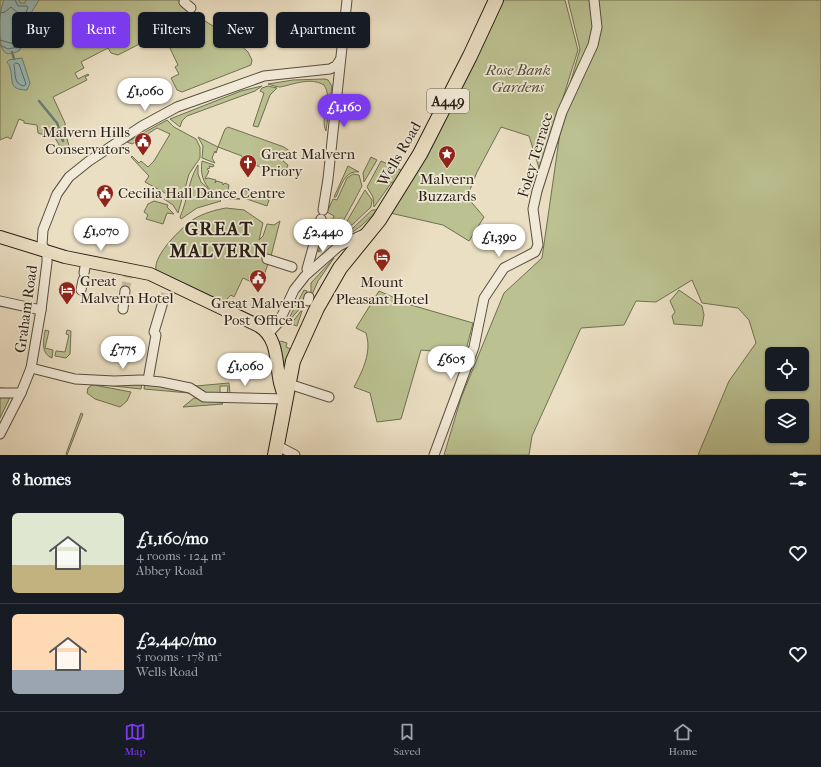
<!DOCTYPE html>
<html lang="en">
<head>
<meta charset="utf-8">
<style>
  body { margin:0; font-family:"IM FELL French Canon",serif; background:#242831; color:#f1f3f6; height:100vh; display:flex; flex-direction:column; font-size:15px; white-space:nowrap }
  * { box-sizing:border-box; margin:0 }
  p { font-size:13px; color:#9ea1a6 }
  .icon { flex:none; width:22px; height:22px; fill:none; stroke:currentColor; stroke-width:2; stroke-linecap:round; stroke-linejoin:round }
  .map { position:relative; height:455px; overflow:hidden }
  .details { display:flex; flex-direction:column; background:#171b24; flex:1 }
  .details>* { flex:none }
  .banner { position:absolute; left:12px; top:12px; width:400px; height:36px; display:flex; gap:8px }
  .buttons { position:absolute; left:765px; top:347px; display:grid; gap:8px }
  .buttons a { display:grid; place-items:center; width:44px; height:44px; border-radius:6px; background:#171b24; box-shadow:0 1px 3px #0004; font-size:20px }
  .price { position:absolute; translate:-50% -34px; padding:0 9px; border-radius:14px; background:#fff; color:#222; font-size:13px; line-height:26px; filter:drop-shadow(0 1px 2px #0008) }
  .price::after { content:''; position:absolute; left:50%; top:24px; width:12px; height:9px; margin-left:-6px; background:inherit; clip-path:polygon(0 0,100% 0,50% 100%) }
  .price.selected { background:#7c3aed; color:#fff }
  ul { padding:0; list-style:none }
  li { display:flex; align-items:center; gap:12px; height:100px; padding:0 12px }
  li+li { border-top:1px solid #363941 }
  li span { display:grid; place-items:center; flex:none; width:112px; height:80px; border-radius:6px; color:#555 }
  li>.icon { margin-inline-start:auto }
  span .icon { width:48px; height:48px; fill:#fffc; stroke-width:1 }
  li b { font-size:17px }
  h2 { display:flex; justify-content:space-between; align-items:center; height:48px; padding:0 12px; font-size:17px }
  .tag { padding:0 14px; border-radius:6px; background:#171b24; box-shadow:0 1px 3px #0004; font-size:14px; line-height:36px }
  .tag.selected { background:#7c3aed; color:#fff }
  .dock { display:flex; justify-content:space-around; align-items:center; height:56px; border-top:1px solid #363941; background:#171b24; font-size:11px; color:#9ea1a6 }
  .dock a { display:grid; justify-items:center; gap:2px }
  .dock .selected { color:#7c3aed }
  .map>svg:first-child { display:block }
  .green { fill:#bbc191; stroke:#706f52; fill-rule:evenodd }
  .water { fill:#99bcb8; stroke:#6b7c76 }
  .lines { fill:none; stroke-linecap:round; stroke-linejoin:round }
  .shore { stroke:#606c66; stroke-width:1 }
  .stream { stroke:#6b7c76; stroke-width:2.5 }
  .minor-tunnel { stroke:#c4b8a0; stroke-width:9; stroke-dasharray:9 4.5; stroke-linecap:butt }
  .minor-casing { stroke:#574e3f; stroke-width:11 }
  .major-casing { stroke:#261d13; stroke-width:14 }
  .highway-casing { stroke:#261d13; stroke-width:16 }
  .minor { stroke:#f2ead8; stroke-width:9 }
  .major { stroke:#ebdfc3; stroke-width:12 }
  .highway { stroke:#ebdfc3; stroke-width:14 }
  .labels { text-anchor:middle; stroke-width:3.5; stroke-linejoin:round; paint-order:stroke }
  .shield { fill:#f2ead8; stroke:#635a4e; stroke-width:1 }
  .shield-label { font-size:14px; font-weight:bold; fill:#261d13 }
  .park-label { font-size:15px; font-style:italic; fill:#534e39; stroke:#f2ead8 }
  .poi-label { font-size:15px; fill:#261d13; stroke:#f2ead8; text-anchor:start }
  .street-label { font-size:15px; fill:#261d13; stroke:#f2ead8 }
  .district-label { font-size:19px; font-weight:bold; letter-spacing:1px; fill:#261d13; stroke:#f2ead8 }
</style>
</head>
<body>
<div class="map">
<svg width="821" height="455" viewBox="0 0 821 455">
  <rect width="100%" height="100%" fill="#ebdfc3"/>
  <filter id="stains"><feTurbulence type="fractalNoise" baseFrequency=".005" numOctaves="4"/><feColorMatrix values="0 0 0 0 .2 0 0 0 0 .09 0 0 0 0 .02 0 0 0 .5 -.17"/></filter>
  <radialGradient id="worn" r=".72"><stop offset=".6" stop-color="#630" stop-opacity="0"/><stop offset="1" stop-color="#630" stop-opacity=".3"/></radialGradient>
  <g class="green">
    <path d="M0,0H184L189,11L234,39L248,52L252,60L251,65L182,92L177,90L171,78L179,74L175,67L178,65L167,42L159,41L155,36L118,55L111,53L108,48L81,62L84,68L75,73L78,79L88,74L89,75L85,77L87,80L53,97L65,123L66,135L69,146L62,150L55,138L38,133L37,125L24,123V121L19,119L11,139L7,137L0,140Z"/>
    <path d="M497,0H565L578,50L540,171L529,136L501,127L477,172L467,197L484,217L469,241L443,225L390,213Z"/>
    <path d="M568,0H821V455H698L729,381L756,343L749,320L738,308L702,303L692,280L656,302L636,301L624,325L581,328L532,436L529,455H444L461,398L504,293L542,258L564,105L580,49ZM772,354H802V384H772ZM772,406H802V436H772Z"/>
    <path d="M325,79L328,80L332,86L326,131C319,117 334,100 324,85C310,77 295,84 280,87C277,87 272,85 268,84L293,80Z"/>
    <path d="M262,86L255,91L187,116L182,121L180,127L170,119L241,91Z"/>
    <path d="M268,86L277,88L270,95L258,127L253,126L264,93L260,91L262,88Z"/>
    <path d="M167,120L174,127L196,139L200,147V158L189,174L178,213L173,205L164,199L167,194L145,182L149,176L131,157L132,156L139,163L141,161L148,167L154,161L170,134L157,128L132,144L127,142Z"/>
    <path d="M228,127L284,147L291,152L289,157L285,158L283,161L288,165L284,174L278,168H274L272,171L252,164V161L251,163L247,162V160L243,161L242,156L218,147L216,153L215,151L212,158L215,163L202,158L203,146L198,137L218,147L225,129Z"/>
    <path d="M371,157L377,160L364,182L363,173Z"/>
    <path d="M202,161L214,165L213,167L209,166L210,168L207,169L209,171L205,179L208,178L216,180L215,183L217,181L223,183V185L225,183L229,185L227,195L240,199C216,201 198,186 202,161Z"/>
    <path d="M381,161L403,171L395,183L392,182L374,207L373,197L367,187Z"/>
    <path d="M198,165V174L201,182L221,201L197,208L181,219L180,217C188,199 188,181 198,165Z"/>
    <path d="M348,166L359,172C345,170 341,186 336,197H334Z"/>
    <path d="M353,174L359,175L362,186C355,199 331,248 318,252L334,216L327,212L333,199L337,200L347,178Z"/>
    <path d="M244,190L269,200L267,206L241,197Z"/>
    <path d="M365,190L372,200L371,207L352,225L347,226L346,223Z"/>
    <path d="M154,201L168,205L167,207L174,214L167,213L163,224L146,219L148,215L144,212L148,204Z"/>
    <path d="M226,208L244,210L263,223L259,240L263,236L267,224L274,225L280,221L271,256L260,286L243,278L234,297L231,295L224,302L156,270C153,255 182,227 194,219C204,213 215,210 226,208Z"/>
    <path d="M372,210H378L361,226L332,246L342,231L353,228Z"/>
    <path d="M334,258L318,281L311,297V283Z"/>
    <path d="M304,290L307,291L304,304L286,324Z"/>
    <path d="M679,290L702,306L704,315L702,326L674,324L672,316L675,312L670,301Z"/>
    <path d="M379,291L411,305L473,323L465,354L421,350L401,419L377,422L370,393L354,387C363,370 372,352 366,333L356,328Z"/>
    <path d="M310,307L282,374L279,343L281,341L287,343L286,347L291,349Z"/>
    <path d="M302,311L297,326L291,324L301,311Z"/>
    <path d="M45,330L49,331L45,348L53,350L52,358C40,353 44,340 45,330Z"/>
    <path d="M67,330L71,331L70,354L66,358L55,356L56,351L65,352L69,335L66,334Z"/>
    <path d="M145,382L189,392V393L144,389Z"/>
    <path d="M142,383L141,389L105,385Z"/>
    <path d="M229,383L230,394H227L228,386H220V395L207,393L197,389L196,386Z"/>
    <path d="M92,385H94L131,392L127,401L120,407L95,399L87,393L88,388Z"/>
    <path d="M0,388L14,389L0,418Z"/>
    <path d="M194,398L222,403L223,404L183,407Z"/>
    <path d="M81,413L83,414L67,455L66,454Z"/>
  </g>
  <g class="water">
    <path d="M4,0H19L20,3H25L26,0H39L26,21L24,38L20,50C0,62 0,43 0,27C0,18 0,9 4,0Z"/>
    <path d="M22,58L30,83L27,90C7,90 14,79 10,68C10,65 8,64 7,62L9,60Z"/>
  </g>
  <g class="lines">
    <g class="shore">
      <path d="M0,13L5,12L11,7L19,14L15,24L14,43H10L0,40"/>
      <path d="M0,45L8,49L17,47L20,38V24L28,8L27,6H18L15,0"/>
      <path d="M16,63L19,64L26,84L24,86C13,84 16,74 14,65Z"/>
    </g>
    <g class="stream">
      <path d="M12,52L14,59"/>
      <path d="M39,101L57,123L63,141"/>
    </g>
    <g class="minor-tunnel">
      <path d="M125,291L128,276"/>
      <path d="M163,302L166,290"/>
    </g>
    <g class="minor-casing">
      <g id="minor">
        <path d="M185,0L184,2L191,8"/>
        <path d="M323,210L328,179L347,0"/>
        <path d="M267,259L292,267"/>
        <path d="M84,273L86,261"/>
        <path d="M308,273L307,269L321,219"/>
        <path d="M81,290L83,280"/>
        <path d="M0,301L41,310"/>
        <path d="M308,301L309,297"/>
        <path d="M123,309L125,291"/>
        <path d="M268,334L279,322L294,290L305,276L339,246L366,233"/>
        <path d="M31,368L75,379L114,381L141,380L161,382L190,388L204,397L286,399"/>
        <path d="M148,380L156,335L154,332L163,302"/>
        <path d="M289,384L329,397"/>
        <path d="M0,393H21"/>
        <path d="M0,434L21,393L31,368L41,310L47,262V252L42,245L43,230L57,194L69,177L89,161L142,126L177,107L264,76L330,69L336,66L340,60"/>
        <path d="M278,446L295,455"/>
        <path d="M434,455L474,347L484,298L504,268L535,252L538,245L533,209L537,191L562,112L593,45L597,27L594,0"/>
      </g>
    </g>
    <g class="major-casing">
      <path id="major" d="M0,237L65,257L150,274L259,326C284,342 272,375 286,399"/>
    </g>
    <g class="highway-casing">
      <path id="highway" d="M275,455L293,361L317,308L340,268L379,220L420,154L470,56L496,0"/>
    </g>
    <use href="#minor" class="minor"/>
    <use href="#major" class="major"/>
    <use href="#highway" class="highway"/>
  </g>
  <defs>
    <g id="civic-pin" transform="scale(0.9)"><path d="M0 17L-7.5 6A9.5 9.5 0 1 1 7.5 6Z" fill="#8f2418" stroke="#f2ead8"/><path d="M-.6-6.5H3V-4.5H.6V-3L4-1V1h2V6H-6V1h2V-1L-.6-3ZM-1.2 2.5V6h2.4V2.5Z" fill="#fff"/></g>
    <g id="sight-pin" transform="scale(0.9)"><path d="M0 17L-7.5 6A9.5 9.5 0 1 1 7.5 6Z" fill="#8f2418" stroke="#f2ead8"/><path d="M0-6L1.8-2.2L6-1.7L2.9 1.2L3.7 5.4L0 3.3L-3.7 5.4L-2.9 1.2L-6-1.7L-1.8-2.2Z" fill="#fff"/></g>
    <g id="church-pin" transform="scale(0.9)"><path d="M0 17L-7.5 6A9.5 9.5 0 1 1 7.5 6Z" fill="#8f2418" stroke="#f2ead8"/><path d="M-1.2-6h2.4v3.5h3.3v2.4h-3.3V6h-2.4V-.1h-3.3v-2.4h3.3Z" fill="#fff"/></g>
    <g id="hotel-pin" transform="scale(0.9)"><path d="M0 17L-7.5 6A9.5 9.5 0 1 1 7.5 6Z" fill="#8f2418" stroke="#f2ead8"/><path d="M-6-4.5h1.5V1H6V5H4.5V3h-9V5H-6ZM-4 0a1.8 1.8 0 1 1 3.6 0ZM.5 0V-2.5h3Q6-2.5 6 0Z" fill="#fff"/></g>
  </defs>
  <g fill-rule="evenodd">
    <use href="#civic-pin" x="143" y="141"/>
    <use href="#sight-pin" x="447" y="154"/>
    <use href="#church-pin" x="248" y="163"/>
    <use href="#civic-pin" x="105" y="193"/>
    <use href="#hotel-pin" x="382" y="257"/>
    <use href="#civic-pin" x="258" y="278"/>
    <use href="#hotel-pin" x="67" y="290"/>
  </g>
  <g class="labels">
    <rect class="shield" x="427" y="89" width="42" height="24" rx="3"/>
    <g class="shield-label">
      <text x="448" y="106">A449</text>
    </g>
    <g class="park-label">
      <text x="518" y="75">Rose Bank<tspan x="518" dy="17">Gardens</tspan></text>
    </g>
    <g class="poi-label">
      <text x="130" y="137" text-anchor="end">Malvern Hills<tspan x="130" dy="17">Conservators</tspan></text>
      <text x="261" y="159">Great Malvern<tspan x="261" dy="17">Priory</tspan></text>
      <text x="447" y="184" text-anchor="middle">Malvern<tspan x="447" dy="17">Buzzards</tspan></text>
      <text x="118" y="198">Cecilia Hall Dance Centre</text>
      <text x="80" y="286">Great<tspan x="80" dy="17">Malvern Hotel</tspan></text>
      <text x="382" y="287" text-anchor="middle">Mount<tspan x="382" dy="17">Pleasant Hotel</tspan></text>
      <text x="258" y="308" text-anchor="middle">Great Malvern<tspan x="258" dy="17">Post Office</tspan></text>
    </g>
    <g class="street-label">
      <text transform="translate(399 154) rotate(-60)" y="5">Wells Road</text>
      <text transform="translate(535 155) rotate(-73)" y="5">Foley Terrace</text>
      <text transform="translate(26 309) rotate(-82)" y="5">Graham Road</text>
    </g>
    <g class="district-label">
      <text x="219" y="235">GREAT<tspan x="219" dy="22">MALVERN</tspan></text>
    </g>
  </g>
  <rect width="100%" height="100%" filter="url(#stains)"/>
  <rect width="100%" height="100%" fill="url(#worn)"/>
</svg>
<div class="buttons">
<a><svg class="icon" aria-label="locate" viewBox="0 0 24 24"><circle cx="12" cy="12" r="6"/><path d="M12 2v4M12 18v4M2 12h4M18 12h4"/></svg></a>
<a><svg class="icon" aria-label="layers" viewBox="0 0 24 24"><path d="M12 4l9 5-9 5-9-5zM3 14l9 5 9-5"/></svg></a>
</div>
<b class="price" style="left:145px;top:112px">£1,060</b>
<b class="price selected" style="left:344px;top:128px">£1,160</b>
<b class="price" style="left:101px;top:252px">£1,070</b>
<b class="price" style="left:323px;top:253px">£2,440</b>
<b class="price" style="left:499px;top:258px">£1,390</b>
<b class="price" style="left:123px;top:370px">£775</b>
<b class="price" style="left:451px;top:380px">£605</b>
<b class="price" style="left:245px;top:387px">£1,060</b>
<div class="banner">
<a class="tag">Buy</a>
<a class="tag selected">Rent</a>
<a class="tag">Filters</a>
<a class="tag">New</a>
<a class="tag">Apartment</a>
</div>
</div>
<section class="details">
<h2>8 homes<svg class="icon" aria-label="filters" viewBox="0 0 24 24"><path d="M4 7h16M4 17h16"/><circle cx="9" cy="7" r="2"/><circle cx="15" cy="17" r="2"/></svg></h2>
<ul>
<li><span style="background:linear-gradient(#dfe7d0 65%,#c2b280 0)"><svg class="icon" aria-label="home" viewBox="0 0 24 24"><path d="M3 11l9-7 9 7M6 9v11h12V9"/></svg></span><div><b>£1,160/mo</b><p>4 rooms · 124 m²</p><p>Abbey Road</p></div><svg class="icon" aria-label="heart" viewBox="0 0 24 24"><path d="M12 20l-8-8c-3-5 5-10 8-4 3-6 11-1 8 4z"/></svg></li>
<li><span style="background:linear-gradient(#ffd9b3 70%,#9aa5b1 0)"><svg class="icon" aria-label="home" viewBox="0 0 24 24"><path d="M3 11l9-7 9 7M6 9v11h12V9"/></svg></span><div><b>£2,440/mo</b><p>5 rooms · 178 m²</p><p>Wells Road</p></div><svg class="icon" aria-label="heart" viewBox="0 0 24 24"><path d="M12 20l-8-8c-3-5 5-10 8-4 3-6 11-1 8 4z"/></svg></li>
</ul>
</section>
<nav class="dock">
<a class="selected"><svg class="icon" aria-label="map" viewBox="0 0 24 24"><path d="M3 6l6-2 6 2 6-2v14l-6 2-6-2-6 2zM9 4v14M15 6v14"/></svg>Map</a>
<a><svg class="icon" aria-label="saved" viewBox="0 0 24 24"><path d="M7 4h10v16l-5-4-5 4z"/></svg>Saved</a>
<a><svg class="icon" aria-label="home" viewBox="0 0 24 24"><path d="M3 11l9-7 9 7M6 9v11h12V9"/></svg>Home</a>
</nav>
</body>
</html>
